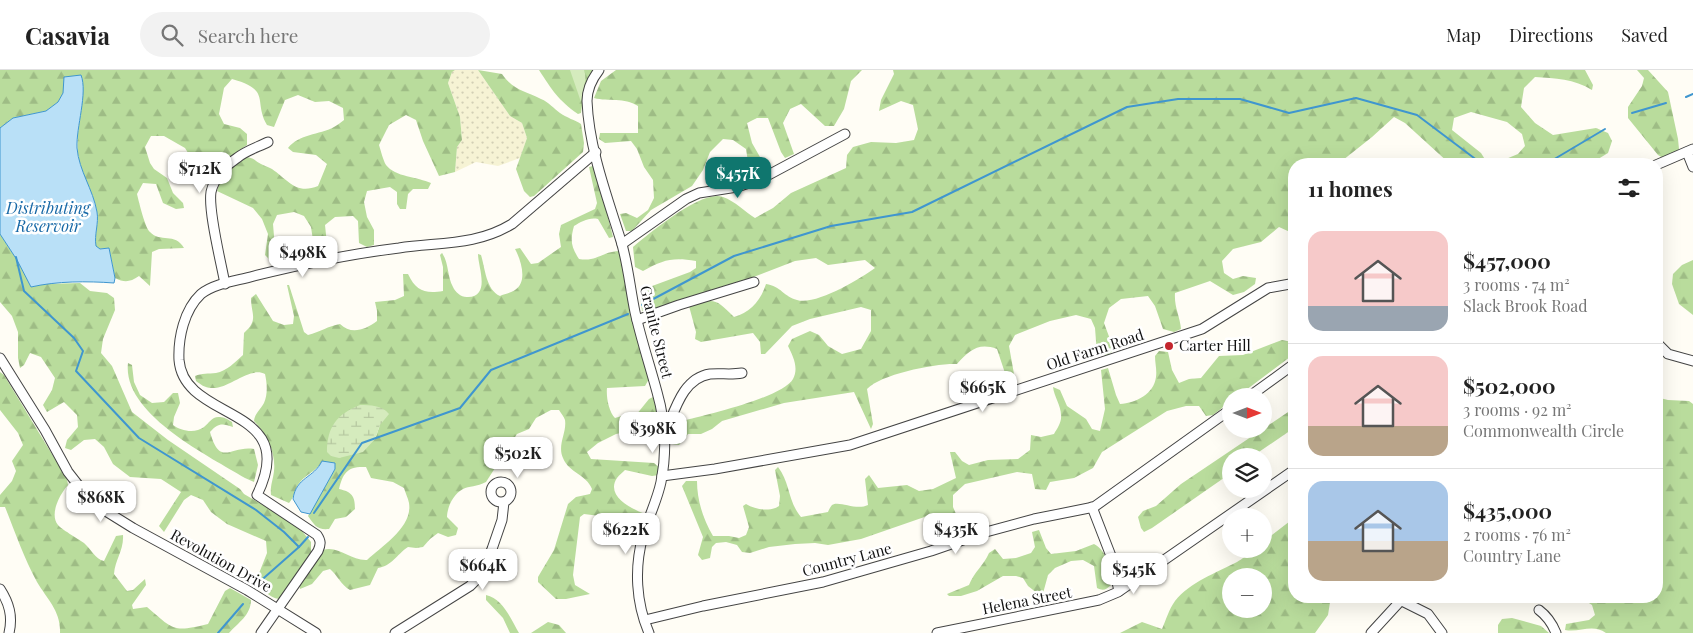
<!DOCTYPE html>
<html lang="en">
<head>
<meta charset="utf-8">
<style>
  body { margin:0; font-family:"Playfair Display",serif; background:#f2f2f2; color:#222; height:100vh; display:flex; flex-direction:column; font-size:19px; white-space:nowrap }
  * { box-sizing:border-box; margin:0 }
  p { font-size:16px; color:#767676 }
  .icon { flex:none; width:28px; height:28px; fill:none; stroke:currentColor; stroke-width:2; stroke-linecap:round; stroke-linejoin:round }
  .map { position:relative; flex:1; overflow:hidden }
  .sheet { position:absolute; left:1288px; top:88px; width:375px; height:445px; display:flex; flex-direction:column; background:#fff; border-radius:20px; box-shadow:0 5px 20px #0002 }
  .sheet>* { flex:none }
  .needle { width:32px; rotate:90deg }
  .tools { position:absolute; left:1222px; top:318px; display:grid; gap:10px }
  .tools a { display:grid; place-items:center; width:50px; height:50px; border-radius:50%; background:#fff; box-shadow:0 5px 20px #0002; font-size:25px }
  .price { position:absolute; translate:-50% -42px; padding:0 11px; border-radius:10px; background:#fff; color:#222; font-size:16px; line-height:32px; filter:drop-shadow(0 1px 2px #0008) }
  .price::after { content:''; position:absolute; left:50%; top:30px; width:15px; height:11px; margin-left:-8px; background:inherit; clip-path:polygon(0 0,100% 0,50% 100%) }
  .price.on { background:#0f766e; color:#fff }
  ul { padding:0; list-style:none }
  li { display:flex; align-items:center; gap:15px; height:125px; padding:0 20px }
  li+li { border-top:1px solid #e0e0e0 }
  li span { display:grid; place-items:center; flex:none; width:140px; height:100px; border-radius:15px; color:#555 }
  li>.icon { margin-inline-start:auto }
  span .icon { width:60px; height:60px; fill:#fffc; stroke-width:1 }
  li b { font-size:21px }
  h2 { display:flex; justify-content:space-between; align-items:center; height:60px; padding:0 20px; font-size:21px }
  header { display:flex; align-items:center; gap:30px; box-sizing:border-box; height:70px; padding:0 25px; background:#fff; border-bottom:1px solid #e0e0e0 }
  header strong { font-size:24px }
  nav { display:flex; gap:28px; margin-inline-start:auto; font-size:18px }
  .search { width:350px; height:45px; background:#f2f2f2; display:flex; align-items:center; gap:12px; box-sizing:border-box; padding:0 18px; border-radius:28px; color:#767676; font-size:19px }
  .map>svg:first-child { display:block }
  .farmland { fill:url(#farmland-dots) }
  .forest { fill:url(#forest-firs); fill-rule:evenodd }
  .wetland { fill:url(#wetland-marsh) }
  .park { fill:#d5ebbd }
  .water { fill:#b9e0f7; stroke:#3f96cf }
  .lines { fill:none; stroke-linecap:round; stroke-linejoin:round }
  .stream { stroke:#3f96cf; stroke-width:2 }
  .minor-casing { stroke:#444; stroke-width:11 }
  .minor { stroke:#fff; stroke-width:9 }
  .poi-dot { fill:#c4262e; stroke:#fff; stroke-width:2 }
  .labels { text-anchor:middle; stroke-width:5; stroke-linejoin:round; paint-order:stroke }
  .street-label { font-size:15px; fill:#111; stroke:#fff }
  .poi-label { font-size:15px; fill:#111; stroke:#fff; text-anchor:start }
  .water-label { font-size:16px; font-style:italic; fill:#1768a6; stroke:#fff }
</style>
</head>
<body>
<header>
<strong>Casavia</strong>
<div class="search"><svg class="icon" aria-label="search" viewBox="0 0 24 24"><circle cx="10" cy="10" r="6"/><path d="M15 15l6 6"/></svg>Search here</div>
<nav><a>Map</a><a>Directions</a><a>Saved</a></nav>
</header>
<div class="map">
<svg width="1693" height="563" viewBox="0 0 1693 563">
  <defs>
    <pattern id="farmland-dots" width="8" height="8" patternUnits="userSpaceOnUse" patternTransform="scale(1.25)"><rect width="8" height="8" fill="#f6f3d4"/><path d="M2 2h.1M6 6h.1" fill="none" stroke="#d2cfb5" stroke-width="1.8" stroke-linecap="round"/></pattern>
    <pattern id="forest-firs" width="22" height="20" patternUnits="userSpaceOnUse" patternTransform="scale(1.25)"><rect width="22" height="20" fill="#b9dc9c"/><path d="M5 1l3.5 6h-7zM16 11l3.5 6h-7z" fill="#9ebc85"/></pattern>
    <pattern id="wetland-marsh" width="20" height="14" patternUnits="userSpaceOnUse" patternTransform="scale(1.25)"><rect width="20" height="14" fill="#d5ebbd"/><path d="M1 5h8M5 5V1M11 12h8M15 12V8" fill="none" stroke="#b6c8a1"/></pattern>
  </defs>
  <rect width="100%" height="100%" fill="#fffdf5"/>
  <path class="farmland" d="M455,0H478L510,46L522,53L527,68L520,88L498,96L476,92L455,102L457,77L462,70L460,47L448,13L452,1Z"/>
  <g class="forest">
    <path d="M0,0H455L452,2L448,13L460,47L462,70L457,77L455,102L439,106L423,71L416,50L406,45L389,55L379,75C381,81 383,90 386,95C395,107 418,107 431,113L428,119H413L408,124L406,139H400L397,134V122L390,117L367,121L364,132L367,147L374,160V175L367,177L359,173L358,151L353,146L335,147L325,155L328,184L321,185L314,177L311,157L304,146L294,142L277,145L273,154L276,190H270L265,185L268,164L262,149L253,138L217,121C221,105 234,96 247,87C254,88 255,91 261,94C264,96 269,97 272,99C288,110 296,125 318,116L327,94L316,85L293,82L288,78C299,64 319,65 334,57C338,55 341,52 344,50L343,38L329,31L315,32L298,25L285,30L274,57L267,55C253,31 272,20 232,9L224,18L219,44L224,54L240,58L247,64V75L208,102L201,99L193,91L185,78L164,66H151L145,77L150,93L154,99L167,108L173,123L183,133L184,138L176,139L163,133L156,114L143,113L137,124C139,132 145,158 150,162C160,173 175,162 184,178L159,179L152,182L150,216L139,206C130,212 125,213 115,208L109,178L100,179L96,177C94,165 99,154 97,142C94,123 83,109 79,90C75,70 80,52 82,32C82,25 82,17 82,9L63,23L58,32L46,41L13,48L0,58Z"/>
    <path d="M478,0L502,4C514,21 524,20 541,29C549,32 554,39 560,43C567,48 575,50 581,54L584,73L583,82L534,126L530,127L524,121L516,99L527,68L522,53L510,46Z"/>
    <path d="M539,0H593C585,13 583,28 581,43L578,44C558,30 552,20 539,0Z"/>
    <path d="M616,0H862L851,11L844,39L834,56H825L801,34L790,39L783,53L794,84L785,88L781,82L768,48H757L747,53L752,73L760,87L762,99L758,103L749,98L746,79L733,70L723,69L710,82L703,100L692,116L651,140L632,161H626L620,144L626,143L637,148L648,140L654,128L653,110L644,97L637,79L631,71L605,73L599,69L600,63H638V36C624,27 609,32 594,28L601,11Z"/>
    <path d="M893,0H1585L1593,15L1592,20C1574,9 1555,8 1535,7L1524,18L1521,37L1535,53L1553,65L1596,58L1608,63L1612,71L1608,83L1590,94H1500L1501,91L1518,84L1525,76L1522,64L1507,52L1471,42L1454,48L1452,60L1481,83L1486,91V94H1450L1405,53L1394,47L1372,67L1338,94H1294V166L1290,162L1279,157L1261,172L1233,179L1222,191L1224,203L1233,209L1243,206L1256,208L1255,214L1244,222L1233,225L1210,211L1175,223C1174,237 1180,246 1181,259L1174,262L1163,259L1155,236L1148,226L1121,229L1109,238L1104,253L1114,280L1108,285L1097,284L1095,258L1091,249L1076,245L1050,251L1015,265L1009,276L1014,304L1013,312H1008L997,279C978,272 969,281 957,294C936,293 881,304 867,319L873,354L871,359L854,322L784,333L722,351L712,359L701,364H688L679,375L672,374C672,363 676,355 686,350C707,345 783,327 793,309C799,298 793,286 788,276L792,269L810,261L819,265L828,276L842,284L861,279L871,261V240L861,237L810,249L792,256L765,284H761L760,272L753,263L701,272L695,269L696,262L689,236C715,228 715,228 734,247C750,243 761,230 766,214C781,216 784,227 797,230C815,236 860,209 875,198L865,190L828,195L816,188L795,191L730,216L648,242L642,241L640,225L644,219L690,202L696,198V191C672,187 663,190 643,201L635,197L633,177C650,163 702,119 723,127C735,131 745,142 755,148L773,138L791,123L846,98L847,85L853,77L871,72L896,73L914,70L918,59L913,35L901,31L879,41L881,30L894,4Z"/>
    <path d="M1637,0H1648L1668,22L1678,69L1679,79L1675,85L1663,88L1658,85L1628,48V37L1642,16L1644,8Z"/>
    <path d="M593,96L596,100L613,167L609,168L598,149C589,147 581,152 574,156C570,170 571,177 579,189C597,192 601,182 619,181L649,309L645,316L607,318C606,327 609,342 615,348L625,345H636L649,329L653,327L660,354L650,360L632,361L616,364L598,373L587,382L591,389L654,393L660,398L659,405L652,406L625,400C623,402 619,405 617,408C605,426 632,439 645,444V449L639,451L584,444L580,447L573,505L575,515L590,524L566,529H556L538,512V507L554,480L568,434L576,427L590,424L592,419C586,404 569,403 563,388C557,375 567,363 565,350C564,347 561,343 559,340H551L536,348L529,359L517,364L486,412C477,417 469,416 463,419C453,424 447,438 447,447L458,458L456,465L448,467L438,463L430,469L423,477L416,478L408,477C396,485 392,496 378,498L370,515L350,520C341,515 338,506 330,499L323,501L312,514L300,519L299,514L323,480C338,475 351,491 367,490C382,476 413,457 409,433C408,428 405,422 404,418L393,412L371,408L366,397C347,396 343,403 339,419C352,422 355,426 355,439L346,447L335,449L329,459C317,460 315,456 308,446L335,399L322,391C317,401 308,403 301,411C294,418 295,427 289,433L271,425C270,416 273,410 274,401C276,383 267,364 254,351C255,343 260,340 264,333C268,324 267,313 265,304C249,296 228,320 211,318C205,318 200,314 196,311L195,306C202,303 208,304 216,303C227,301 235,292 243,285L244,263C259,250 251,244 251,228L256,224L273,251L284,255L293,254L294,246L287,215H289L304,262L308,265C320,262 328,256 340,254C351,265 365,260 377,251V241L375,232L395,230L404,226L403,204H408C416,221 425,224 443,221V197L440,185L442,183C449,193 447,206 453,217C455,222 462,228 468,227C491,226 478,197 478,184L481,185C485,198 486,220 500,226C504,224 511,223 515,220C528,212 521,190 515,179L520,178L531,194L538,193L561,177L559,164L561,155L595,139L597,133L589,97ZM380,355L375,369L339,388Z"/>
    <path d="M0,164L17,190L31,217L45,214L80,213L90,221L107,223L114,228L115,240L103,269L101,283L112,296L132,342L168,370L240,419L244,424L297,455L311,472V482L279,529C269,528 262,518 256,511L267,483L266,471L227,454L211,442L203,430L191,425L184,430L164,462L159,456L181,422L161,409L130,407L113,394L104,377L95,369L84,370L71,380L65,378L67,370L78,357L77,345L64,332L47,342L43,335L52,320L55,308L41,287L30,283L24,295L20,298L18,288V262L12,246L0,232Z"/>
    <path d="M1693,190V245L1679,234L1672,214L1673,204L1682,195Z"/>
    <path d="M1282,270L1292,272L1294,274V284L1238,326H1231V331L1213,345L1206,346L1199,336H1186L1167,341L1102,382L1093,398L1074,408L1050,412L1046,420L1035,419L1032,404L1017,402L965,414L953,425V437L962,458L960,466L949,469L943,460L936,443L861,469L828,475L815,473L795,474L769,477L750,483L742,482L737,475L726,472L716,473L712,477L710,488L702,490L698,485L703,467L682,416L686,411H697C697,430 703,449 713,466H729L739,468L746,465L749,457L743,436L746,434C756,440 770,442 779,436L780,426L775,400L778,397C790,412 788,432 801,447L828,442C829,440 830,437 832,435C839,430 856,441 868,435L865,409L869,405L878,418L907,415L919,421L933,419L956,408L950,382H955L962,391L969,395L988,390L1018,389L1030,380L1031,365L1041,367L1054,364C1057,359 1062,352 1061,345C1061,336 1054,326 1053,317L1060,320L1067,336L1086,349L1092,359L1100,361L1105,339L1101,300L1108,298L1116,325L1120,334C1136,333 1154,324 1156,307C1157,300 1155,293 1155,286L1159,281L1168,282L1172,300L1179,313L1189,309L1201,308L1219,286L1243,285Z"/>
    <path d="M128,293L132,295L134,312L140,325L152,333L164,332L173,323H178L180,333L174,347L173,355C181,361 195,364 204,357C209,353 212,346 220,347C224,347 229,350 232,352L233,357C222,353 218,353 210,362C220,398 231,375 254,379L258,395L254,412L245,408C209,386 122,344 128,293Z"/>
    <path d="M0,302L4,305L67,409L68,415C60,424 49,444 58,455C61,459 77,468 84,473C91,479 95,489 104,491L116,466L123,465C124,480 115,490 114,504L127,521L133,520L145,509L146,515L132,535L133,539L147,537C173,559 172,563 208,554L225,521L230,518L251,530C251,545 238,553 229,563H60C61,541 47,529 37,512C24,488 15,462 5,437H0V425L12,411L16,401L12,391L23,375L18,363L0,340Z"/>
    <path d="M1656,327L1668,330L1689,331L1693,334V563H1606C1592,553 1580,563 1565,560L1566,554L1589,550L1595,545L1592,535L1578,526H1656Z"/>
    <path d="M1294,338V358L1253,386H1231V403L1152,458L1144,462L1141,458L1138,447L1143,441L1156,436L1181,414Z"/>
    <path d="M1294,448V526H1331L1328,545L1315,563H1120L1142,552L1162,559C1166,550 1169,539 1175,531C1190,512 1216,503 1237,492C1248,486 1250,479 1264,479V471ZM1231,506H1264V539H1231Z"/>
    <path d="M1039,460L1046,478L1051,484L1076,481L1094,474C1108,481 1111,501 1111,515C1106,520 1103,521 1097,518L1094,496L1083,490L1071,491L1055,498L1048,505L1042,527L1028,516L1023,508L1016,506H1003L977,521L961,526H949L947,524L969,515C974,502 984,495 989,483L995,479L1003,489L1016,488L1031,483L1035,477L1032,462Z"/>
    <path d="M486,525C503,529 511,549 519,563H510L503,548L486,530Z"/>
    <path d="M1512,548L1541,556L1549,563H1498V555L1502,549Z"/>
    <path d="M548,552L559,555L566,563H531Z"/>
  </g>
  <path class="wetland" d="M360,335C370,335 382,335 389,344L380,355L375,369L363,382L339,388L331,386L327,382C327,357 337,344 360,335Z"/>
  <path class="park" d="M570,0H584C588,10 582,21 581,32Z"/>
  <g class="water">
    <path d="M81,5C88,23 76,57 77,78C79,101 93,119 97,142C99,153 94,165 96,176L100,179L109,178L115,208L114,213C87,211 57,211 31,217L17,190L0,164V58L13,48L46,41L58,32L63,23L64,7Z"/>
    <path d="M322,391L335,393V399L310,444L301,442L293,429C296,407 314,408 322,391Z"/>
  </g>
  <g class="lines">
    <g class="stream">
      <path d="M1686,27L1693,24"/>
      <path d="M1632,43L1666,33"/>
      <path d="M1546,94L1605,59"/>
      <path d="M16,187L24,221L74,268L83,281L76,301L139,368L256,440L284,462L299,477"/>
      <path d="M642,235L734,186L831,156L912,142L1127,37L1178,29H1240L1289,43L1356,28L1417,45L1482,94"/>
      <path d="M314,443L362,373L460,338L491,300L628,244"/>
      <path d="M257,514L299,477L308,467"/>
      <path d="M218,563L243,534"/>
    </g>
    <g class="minor-casing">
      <g id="minor">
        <path d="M599,0C592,9 587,19 587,31C589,79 607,126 621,171C628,194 630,218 635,242C641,269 650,296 657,322C666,353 667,382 661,412C657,431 648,448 643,466C634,498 636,533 649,563"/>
        <path d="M1687,82L1693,97"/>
        <path d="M1656,95L1693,79"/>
        <path d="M622,174L686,129L699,123L737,117L761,109L845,64"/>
        <path d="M225,214C221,192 208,141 211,122C214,108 226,95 237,88C245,81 258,77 268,72"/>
        <path d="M637,250L679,235L754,212"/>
        <path d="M1656,272L1668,284L1693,291"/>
        <path d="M0,288L45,360L68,402L86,425L96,435L133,458L247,520L316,563"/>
        <path d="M1250,326L1294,294"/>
        <path d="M666,361C675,340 683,308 710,304C721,303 731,305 742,303"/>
        <path d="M662,406L715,399L850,375L1202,259L1268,218L1290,214L1294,215"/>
        <circle cx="501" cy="422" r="10"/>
        <path d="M1092,437L1111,486L1119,521"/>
        <path d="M0,519C9,533 13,546 9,563"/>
        <path d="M1402,531L1428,544L1442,563"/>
        <path d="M1539,540C1547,546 1552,553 1556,563"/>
        <path d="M645,550L703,536L823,512L931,481L986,462L1034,449L1094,437L1231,339"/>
        <path d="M261,563L318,481C321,474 321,471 317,465L257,425C302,334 184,353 179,290C178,268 184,240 201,224C215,213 237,211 254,206C302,194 350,184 399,178C439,172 476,176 512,154L596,82"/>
        <path d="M395,563L470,516L481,505L492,479L502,450L504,432"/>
        <path d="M937,563L1099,530L1118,522L1294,400"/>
        <path d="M1371,563L1405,526"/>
      </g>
    </g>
    <use href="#minor" class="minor"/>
  </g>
  <circle class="poi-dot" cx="1169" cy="276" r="5"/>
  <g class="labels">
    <g class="street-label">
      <text transform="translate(656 262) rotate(76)" y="5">Granite Street</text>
      <text transform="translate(1095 280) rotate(-18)" y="5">Old Farm Road</text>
      <text transform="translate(847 490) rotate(-15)" y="5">Country Lane</text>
      <text transform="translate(221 491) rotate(29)" y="5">Revolution Drive</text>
      <text transform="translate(1027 531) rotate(-11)" y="5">Helena Street</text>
    </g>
    <g class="poi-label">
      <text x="1179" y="281">Carter Hill</text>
    </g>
    <g class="water-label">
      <text x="48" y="144">Distributing<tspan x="48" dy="18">Reservoir</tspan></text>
    </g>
  </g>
</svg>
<div class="tools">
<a><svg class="needle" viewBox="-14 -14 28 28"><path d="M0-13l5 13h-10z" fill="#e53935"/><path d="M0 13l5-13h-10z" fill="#767676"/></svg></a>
<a><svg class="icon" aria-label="layers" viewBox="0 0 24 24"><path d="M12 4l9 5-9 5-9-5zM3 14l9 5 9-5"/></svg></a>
<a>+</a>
<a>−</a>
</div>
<b class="price" style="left:200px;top:124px">$712K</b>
<b class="price on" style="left:738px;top:129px">$457K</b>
<b class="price" style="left:303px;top:208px">$498K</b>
<b class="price" style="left:983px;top:343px">$665K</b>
<b class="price" style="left:653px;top:384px">$398K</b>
<b class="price" style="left:518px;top:409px">$502K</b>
<b class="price" style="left:101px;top:453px">$868K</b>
<b class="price" style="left:626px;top:485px">$622K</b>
<b class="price" style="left:956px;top:485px">$435K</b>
<b class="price" style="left:483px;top:521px">$664K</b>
<b class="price" style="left:1134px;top:525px">$545K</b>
<section class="sheet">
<h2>11 homes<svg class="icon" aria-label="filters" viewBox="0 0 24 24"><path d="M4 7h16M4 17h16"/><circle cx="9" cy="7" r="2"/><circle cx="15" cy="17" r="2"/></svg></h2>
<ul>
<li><span style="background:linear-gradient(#f6c9c9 75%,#9aa5b1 0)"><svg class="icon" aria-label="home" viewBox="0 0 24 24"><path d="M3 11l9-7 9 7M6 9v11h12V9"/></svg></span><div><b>$457,000</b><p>3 rooms · 74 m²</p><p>Slack Brook Road</p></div></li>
<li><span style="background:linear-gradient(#f6c9c9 70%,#b9a48a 0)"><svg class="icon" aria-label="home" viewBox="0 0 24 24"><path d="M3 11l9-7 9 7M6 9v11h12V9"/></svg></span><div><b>$502,000</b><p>3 rooms · 92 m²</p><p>Commonwealth Circle</p></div></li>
<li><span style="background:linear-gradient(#a9c7e8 60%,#b9a48a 0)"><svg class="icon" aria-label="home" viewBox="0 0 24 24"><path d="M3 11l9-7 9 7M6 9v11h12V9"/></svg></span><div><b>$435,000</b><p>2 rooms · 76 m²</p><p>Country Lane</p></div></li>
</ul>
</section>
</div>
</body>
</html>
